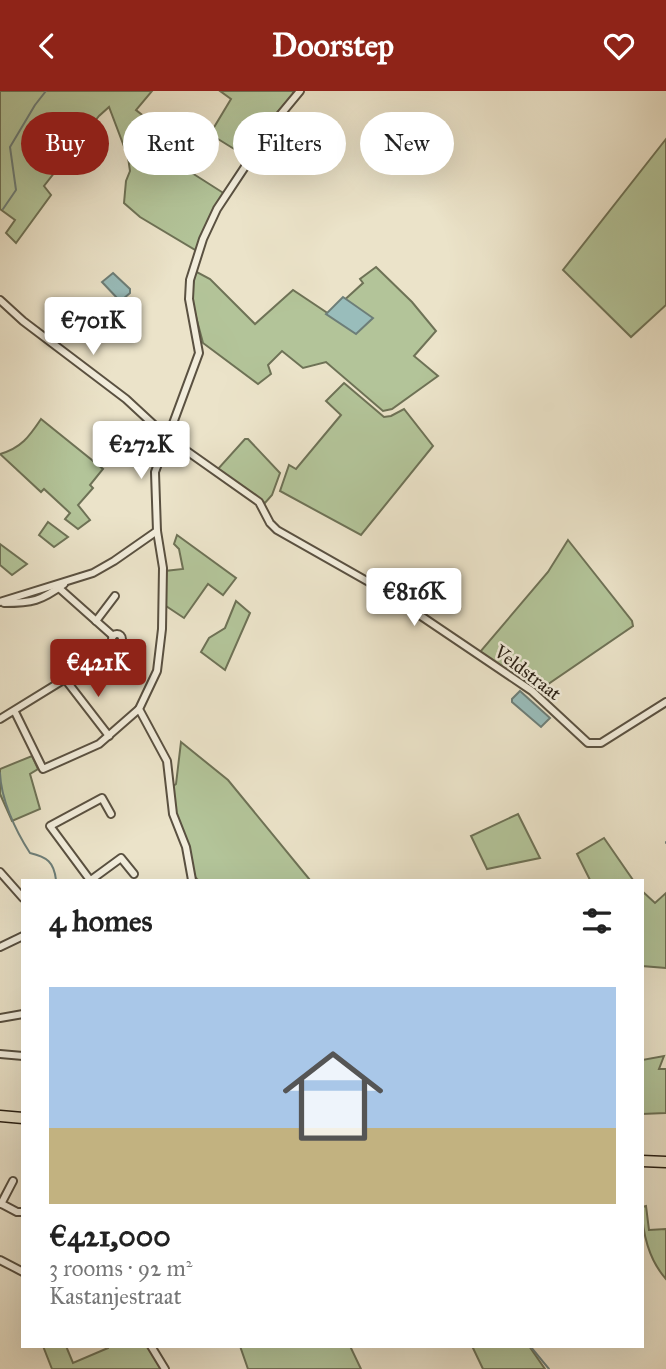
<!DOCTYPE html>
<html lang="en">
<head>
<meta charset="utf-8">
<style>
  body { margin:0; font-family:"IM FELL Great Primer",serif; background:#f6f6f6; color:#222; height:100vh; display:flex; flex-direction:column; font-size:26px; white-space:nowrap }
  * { box-sizing:border-box; margin:0 }
  p { font-size:23px; color:#767676 }
  .icon { flex:none; width:38px; height:38px; fill:none; stroke:currentColor; stroke-width:2; stroke-linecap:round; stroke-linejoin:round }
  .map { position:relative; flex:1; overflow:hidden }
  .drawer { position:absolute; left:21px; top:788px; width:623px; height:469px; display:flex; flex-direction:column; background:#fff; border-radius:0px; box-shadow:0 7px 28px #0002 }
  .drawer>* { flex:none }
  .top-card { position:absolute; left:21px; top:21px; width:625px; height:63px; display:flex; gap:14px }
  .price { position:absolute; translate:-50% -60px; padding:0 16px; border-radius:7px; background:#fff; color:#222; font-size:23px; line-height:46px; filter:drop-shadow(0 2px 4px #0008) }
  .price::after { content:''; position:absolute; left:50%; top:42px; width:21px; height:16px; margin-left:-10px; background:inherit; clip-path:polygon(0 0,100% 0,50% 100%) }
  .price.active { background:#8f2418; color:#fff }
  ul { padding:0; list-style:none }
  li { display:grid; align-content:center; gap:14px; height:371px; padding:0 28px }
  li+li { border-top:2px solid #e0e0e0 }
  li span { display:grid; place-items:center; height:217px; border-radius:0px; color:#555 }
  li>.icon { margin-inline-start:auto }
  span .icon { width:126px; height:126px; fill:#fffc; stroke-width:1 }
  li b { font-size:30px }
  h2 { display:flex; justify-content:space-between; align-items:center; height:84px; padding:0 28px; font-size:30px }
  .chip { padding:0 24px; border-radius:32px; background:#fff; box-shadow:0 7px 28px #0002; font-size:24px; line-height:63px }
  .chip.active { background:#8f2418; color:#fff }
  header { display:flex; justify-content:space-between; align-items:center; height:91px; padding:0 28px; background:#8f2418; color:#fff; font-size:32px; font-weight:700 }
  .map>svg:first-child { display:block }
  .green { fill:#b3c499; stroke:#6e7256; stroke-width:2 }
  .water { fill:#99bdbb; stroke:#6d7e78; stroke-width:2 }
  .lines { fill:none; stroke-linecap:round; stroke-linejoin:round }
  .stream { stroke:#6d7e78; stroke-width:2 }
  .minor-casing { stroke:#5a5141; stroke-width:10 }
  .primary-casing { stroke:#2a2014; stroke-width:13 }
  .minor { stroke:#f2eddc; stroke-width:6 }
  .primary { stroke:#ebe3c9; stroke-width:10 }
  .labels { text-anchor:middle; stroke-width:5; stroke-linejoin:round; paint-order:stroke }
  .street-label { font-size:19px; fill:#2a2014; stroke:#f2eddc }
</style>
</head>
<body>
<header><svg class="icon" aria-label="back" viewBox="0 0 24 24"><path d="M15 5l-7 7 7 7"/></svg>Doorstep<svg class="icon" aria-label="heart" viewBox="0 0 24 24"><path d="M12 20l-8-8c-3-5 5-10 8-4 3-6 11-1 8 4z"/></svg></header>
<div class="map">
<svg width="666" height="1278" viewBox="0 0 666 1278">
  <rect width="100%" height="100%" fill="#ebe3c9"/>
  <filter id="stains"><feTurbulence type="fractalNoise" baseFrequency=".00286" numOctaves="4"/><feColorMatrix values="0 0 0 0 .2 0 0 0 0 .09 0 0 0 0 .02 0 0 0 .5 -.17"/></filter>
  <radialGradient id="worn" r=".72"><stop offset=".6" stop-color="#630" stop-opacity="0"/><stop offset="1" stop-color="#630" stop-opacity=".3"/></radialGradient>
  <g class="green">
    <path d="M0,0H152L136,19L179,53L170,68L225,103L197,160L140,126L124,112L126,90L130,80L128,66L109,16L99,25L44,95L51,104L16,152L6,142L15,129L0,118Z"/>
    <path d="M220,0H292L294,2L269,31L247,66L210,43L231,8Z"/>
    <path d="M666,48V214L631,246L563,179Z"/>
    <path d="M376,176L412,211L436,240L414,265L438,285L392,318L383,320L326,271L303,277L282,260L268,274L271,283L258,293L203,252L191,207L195,180L210,188L255,233L293,199L329,223L363,192L360,188Z"/>
    <path d="M344,292L384,326L391,325L404,318L433,355L361,444L280,400L289,374L296,378L341,324L326,310Z"/>
    <path d="M41,328L103,378L90,394L93,397L78,414L90,429L78,438L65,428L70,422L44,398L41,401L0,363C21,357 29,346 41,328Z"/>
    <path d="M245,348H248L280,382L272,404L265,412L217,379Z"/>
    <path d="M48,431L68,446L54,456L39,444Z"/>
    <path d="M177,444L236,487L223,504L208,493L184,527L166,515L165,480L183,478L179,458L174,453Z"/>
    <path d="M568,449L632,530L633,535L538,600L480,561L548,481Z"/>
    <path d="M0,453L27,473L12,484L0,474Z"/>
    <path d="M236,510L250,522L225,579L201,561L209,547L225,537Z"/>
    <path d="M181,651L228,689L310,789H198L194,785L177,730L172,696L176,693Z"/>
    <path d="M32,665L38,678L30,683L40,718L12,730L0,703V678Z"/>
    <path d="M518,723L540,767L487,778L471,745Z"/>
    <path d="M604,747L633,789H590L577,763Z"/>
    <path d="M642,800L655,812L666,802V877L642,875Z"/>
    <path d="M664,965L659,978H666V1022L642,1023V969Z"/>
    <path d="M646,1115L649,1139L666,1138V1188C649,1169 642,1142 642,1116Z"/>
    <path d="M43,1255H66L73,1272L108,1257V1255H147L162,1278H52Z"/>
    <path d="M240,1255H350L361,1278H248Z"/>
    <path d="M472,1255H529L545,1278H483Z"/>
  </g>
  <g class="water">
    <path d="M113,182L130,198V202L123,208H118L102,191Z"/>
    <path d="M343,206L373,227L356,243L326,223Z"/>
    <path d="M520,600L550,627L541,636L512,611V608Z"/>
  </g>
  <g class="lines">
    <g class="stream">
      <path d="M3,118L16,99L10,56L35,14L46,0"/>
      <path d="M0,682C1,708 15,739 30,762C47,766 54,771 56,789"/>
      <path d="M666,751V752"/>
      <path d="M530,1255L549,1278"/>
    </g>
    <g class="minor-casing">
      <g id="minor">
        <path d="M0,209L23,230L126,308L167,346L259,411L270,432L277,439L381,498L532,600L588,652H601L666,611"/>
        <path d="M59,497L113,545"/>
        <path d="M0,511L93,482L114,470L157,440"/>
        <path d="M4,512C32,512 41,510 64,493"/>
        <path d="M96,530L115,505"/>
        <circle cx="117" cy="548" r="5"/>
        <path d="M116,552V556L127,565"/>
        <path d="M15,621L43,678L99,653L139,618"/>
        <path d="M0,628L65,588L109,645"/>
        <path d="M0,781L23,807"/>
        <path d="M90,789L50,735L102,707L111,723"/>
        <path d="M91,789L121,767L134,783"/>
        <path d="M192,789L186,756L173,723L167,670L139,618L157,580L162,538L163,477L157,440L155,381L199,262L189,208L190,189L203,148L217,118L276,29L300,0"/>
        <path d="M0,856L23,845"/>
        <path d="M0,927L23,923"/>
        <path d="M0,963L23,965"/>
        <path d="M0,1112L17,1121H23"/>
        <path d="M1,1113L13,1090"/>
        <path d="M0,1169L23,1181"/>
        <path d="M151,1255L165,1278"/>
      </g>
    </g>
    <g class="primary-casing">
      <g id="primary">
        <path d="M0,1025L23,1027"/>
        <path d="M642,1070L666,1071"/>
      </g>
    </g>
    <use href="#minor" class="minor"/>
    <use href="#primary" class="primary"/>
  </g>
  <g class="labels">
    <g class="street-label">
      <text transform="translate(528 581) rotate(37)" y="7">Veldstraat</text>
    </g>
  </g>
  <rect width="100%" height="100%" filter="url(#stains)"/>
  <rect width="100%" height="100%" fill="url(#worn)"/>
</svg>
<b class="price" style="left:93px;top:266px">€701K</b>
<b class="price" style="left:141px;top:390px">€272K</b>
<b class="price" style="left:414px;top:537px">€816K</b>
<b class="price active" style="left:98px;top:608px">€421K</b>
<div class="top-card">
<a class="chip active">Buy</a>
<a class="chip">Rent</a>
<a class="chip">Filters</a>
<a class="chip">New</a>
</div>
<section class="drawer">
<h2>4 homes<svg class="icon" aria-label="filters" viewBox="0 0 24 24"><path d="M4 7h16M4 17h16"/><circle cx="9" cy="7" r="2"/><circle cx="15" cy="17" r="2"/></svg></h2>
<ul>
<li><span style="background:linear-gradient(#a9c7e8 65%,#c2b280 0)"><svg class="icon" aria-label="home" viewBox="0 0 24 24"><path d="M3 11l9-7 9 7M6 9v11h12V9"/></svg></span><div><b>€421,000</b><p>3 rooms · 92 m²</p><p>Kastanjestraat</p></div></li>
</ul>
</section>
</div>
</body>
</html>
